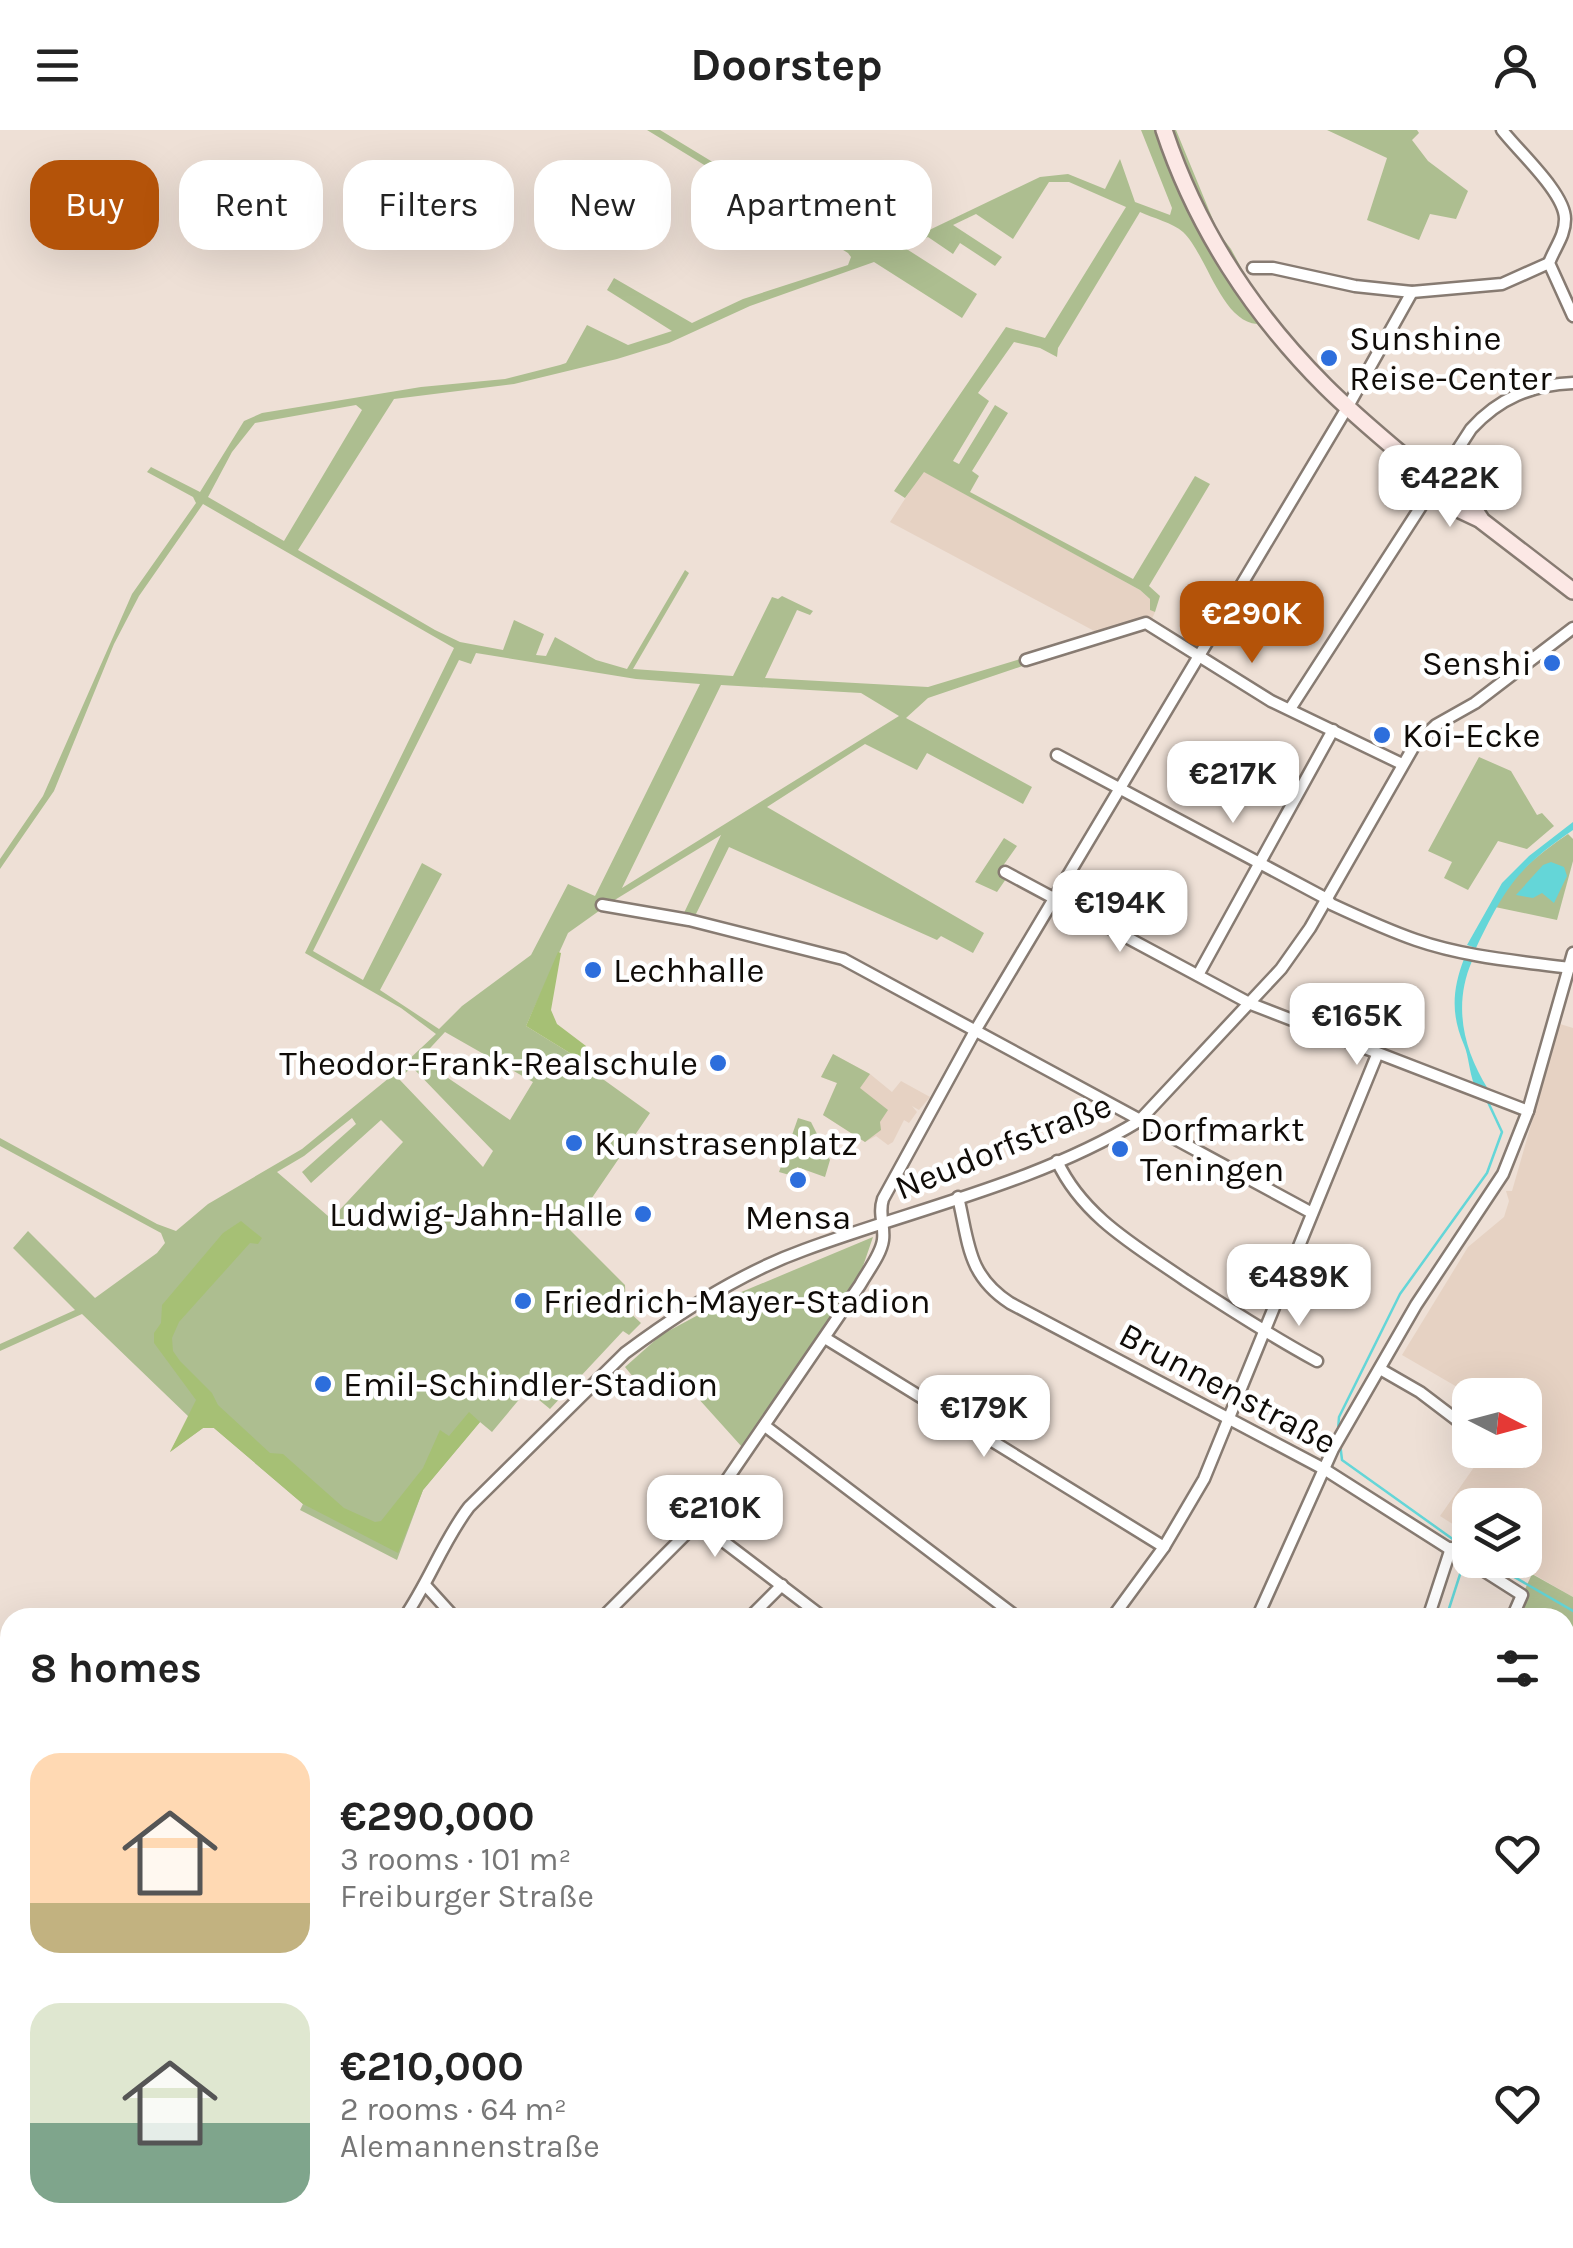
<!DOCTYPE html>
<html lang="en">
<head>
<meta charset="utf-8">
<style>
  body { margin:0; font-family:Karla,sans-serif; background:#f6f6f6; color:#222; height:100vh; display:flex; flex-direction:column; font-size:38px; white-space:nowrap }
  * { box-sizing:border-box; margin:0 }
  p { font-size:32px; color:#767676 }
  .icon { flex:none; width:55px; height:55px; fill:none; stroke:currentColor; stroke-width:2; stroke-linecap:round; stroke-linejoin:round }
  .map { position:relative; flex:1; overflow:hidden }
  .details { position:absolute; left:0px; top:1478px; width:1575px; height:642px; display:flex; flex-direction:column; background:#fff; border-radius:30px 30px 0 0; box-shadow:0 10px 40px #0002 }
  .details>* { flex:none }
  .guide { position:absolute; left:30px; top:30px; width:1000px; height:90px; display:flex; gap:20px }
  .needle { width:65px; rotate:96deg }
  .controls { position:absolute; left:1452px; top:1248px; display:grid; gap:20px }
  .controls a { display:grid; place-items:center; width:90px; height:90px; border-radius:20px; background:#fff; box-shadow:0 10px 40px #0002; font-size:50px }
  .price { position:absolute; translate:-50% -85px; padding:0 22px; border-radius:20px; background:#fff; color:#222; font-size:32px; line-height:65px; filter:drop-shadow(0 2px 5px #0008) }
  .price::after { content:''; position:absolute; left:50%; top:60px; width:30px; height:22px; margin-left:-15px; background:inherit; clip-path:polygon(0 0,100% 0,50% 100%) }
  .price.current { background:#b45309; color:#fff }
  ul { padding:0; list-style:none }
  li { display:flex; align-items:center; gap:30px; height:250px; padding:0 30px }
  li span { display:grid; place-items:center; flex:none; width:280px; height:200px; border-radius:30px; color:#555 }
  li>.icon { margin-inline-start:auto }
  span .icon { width:120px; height:120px; fill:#fffc; stroke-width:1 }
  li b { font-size:42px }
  h2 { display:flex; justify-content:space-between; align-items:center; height:120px; padding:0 30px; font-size:42px }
  .pill { padding:0 35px; border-radius:30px; background:#fff; box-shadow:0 10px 40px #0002; font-size:35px; line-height:90px }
  .pill.current { background:#b45309; color:#fff }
  header { display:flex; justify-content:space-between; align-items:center; height:130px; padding:0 30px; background:#fff; font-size:45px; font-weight:700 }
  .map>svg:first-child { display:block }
  .built { fill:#e6d2c3 }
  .green { fill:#adbe90; fill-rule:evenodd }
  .forest { fill:#a6c075 }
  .water { fill:#64d6d8 }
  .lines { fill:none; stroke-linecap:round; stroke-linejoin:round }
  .stream { stroke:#64d6d8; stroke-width:2.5 }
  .minor-casing { stroke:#877b72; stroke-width:15 }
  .tertiary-casing { stroke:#877b72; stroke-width:18 }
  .secondary-casing { stroke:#877b72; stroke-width:20 }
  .minor { stroke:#fff; stroke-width:10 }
  .tertiary { stroke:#fff; stroke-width:12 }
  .secondary { stroke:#fce8e5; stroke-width:15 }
  .poi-dot { fill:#2d6edc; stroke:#fff; stroke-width:4 }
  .labels { text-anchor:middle; stroke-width:9; stroke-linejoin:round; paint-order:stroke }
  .poi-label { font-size:35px; fill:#100c08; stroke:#fff; text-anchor:start }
  .street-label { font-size:35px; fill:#100c08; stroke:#fff }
</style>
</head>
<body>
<header><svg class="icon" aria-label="menu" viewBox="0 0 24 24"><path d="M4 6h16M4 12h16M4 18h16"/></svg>Doorstep<svg class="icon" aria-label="person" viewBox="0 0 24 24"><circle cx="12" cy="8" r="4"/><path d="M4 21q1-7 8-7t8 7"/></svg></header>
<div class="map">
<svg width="1573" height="2118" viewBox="0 0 1573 2118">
  <rect width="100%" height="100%" fill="#eee0d6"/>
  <g class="built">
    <path d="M923,341L1140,460L1150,469L1151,480L1155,482L1151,491L1133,490L1098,503L890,392Z"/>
    <path d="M1560,894L1573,898V1467L1509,1430H1525V1375H1470V1405L1440,1386L1486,1320H1525V1265H1471L1402,1225L1468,1117L1504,1087L1509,1071L1506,1061H1512Z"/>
    <path d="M833,924L870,944L892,962L901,951L930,967L919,980L912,976L917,982L909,993L904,990L893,1012L888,1015L876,1006L865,1012L823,985L837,953L821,947Z"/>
    <path d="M1573,1938V2118H1438L1444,2110H1565V1950Z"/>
  </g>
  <g class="green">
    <path d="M647,0H660L811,92L828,71L898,115L1040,47L1068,44L1105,59L1120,29L1135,72L1170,85L1172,78L1141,0H1176L1218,102L1231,119L1256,165L1303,220L1295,238L1257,194C1221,191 1207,125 1183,102C1173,93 1153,88 1140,82L1058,218L1057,227L1040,218L1014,212L978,263L989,271L953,331L959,334L995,275L1008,283L972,341L979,346L970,362L1133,449L1195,346L1210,354L1149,456L1160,466L1155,482L1150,480V469L1140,460L924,342L905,368L894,361L1006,197L1045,208L1126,77L1069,52H1049L1013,109L976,84L953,95L1002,127L995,136L960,113L953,124L928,107L905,118L977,164L962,188L874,132L750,176L669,213L617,229L514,254L394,269L298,420L435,500L460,512L503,520L514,490L544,504L536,525L546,526L555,507L596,530L627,539L685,440L689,443L633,539L733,546L772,467L778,469L782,466L813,481L810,485L797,480L765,548L928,557L1040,523L1043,529L928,568L906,588L1032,657L1023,674L927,623L917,640L865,614L767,677L984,803L973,823L941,806L937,810L729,717L695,786L683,785L721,705L613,771L568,803L526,896L591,936L593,942L650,983L570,1100L625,1155L626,1179L641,1193L629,1205L623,1201L550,1279L527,1260L492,1302L480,1292L423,1360L397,1430L300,1380L303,1374L214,1298H203L170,1322L189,1287L82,1184L0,1221V1214L75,1180L13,1118L28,1101L95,1168L157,1123L165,1113L161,1103L0,1016V1008L157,1094L176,1101L208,1074L302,1019L389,948L436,904L401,878L305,823L454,518L203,374L139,466L114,514L54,661L0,739V729L43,666L132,464L196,373L193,367L147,342L151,337L200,362L244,291L262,283L421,257L505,249L560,235L566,233L587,195L628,215L672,201L607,160L614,148L692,193L743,169L848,135L851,127L848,123ZM356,275L362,280L284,411L208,367L232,322L255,293ZM476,523L636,549L700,554L595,766L568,754L531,825L462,876L439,899L380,860L442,744L422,733L363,850L313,821L459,530L471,534ZM721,555L861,563L899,586L622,758ZM445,902L533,952L510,990L420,929ZM412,937L493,1021L483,1037L399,949ZM352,988L356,994L302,1042L311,1053L381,990L403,1012L334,1086H328L277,1042L304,1026Z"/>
    <path d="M1327,0H1417L1419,3L1412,10L1428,31L1468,61L1456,89L1430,84L1419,110L1367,90L1387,28Z"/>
    <path d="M1479,627L1511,641L1537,685L1542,683L1554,696L1527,719L1498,711L1468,760L1444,748L1452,732L1428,721Z"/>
    <path d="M1568,704L1573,709V731L1557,790L1495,777C1511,745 1539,724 1568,704Z"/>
    <path d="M1004,708L1017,716L1000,740L1008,746L997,762L975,752Z"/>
    <path d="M833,924L870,944L860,958L888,980L880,992L881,1000L865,1012L823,985L837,953L821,947Z"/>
    <path d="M798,988L811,992L830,1030L825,1047L797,1037L793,1046L779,1042Z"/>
    <path d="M873,1107L860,1145L742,1317L670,1237L642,1258L625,1237L661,1205L739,1163Z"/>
    <path d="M1532,1444L1573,1467V1820L1565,1833V1488H1512Z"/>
    <path d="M1008,2110H1362L1356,2118H997Z"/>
  </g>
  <g class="forest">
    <path d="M558,822L561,823L551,880L557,894L586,916L591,936L526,896Z"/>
    <path d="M241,1091L262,1108L258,1114L250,1113L179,1192L172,1208L173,1221L180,1231L212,1263L218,1275L270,1323L283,1324L344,1378L375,1392L381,1391L423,1338L440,1300L449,1306L469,1282L480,1292L423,1360L398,1423L303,1374L214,1298H203L170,1322L196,1270L154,1213V1203L161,1193L162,1175L223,1103Z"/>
    <path d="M10,1991V2110H297L300,2118H0V1998Z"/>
  </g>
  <g class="water">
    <path d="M1573,692V700C1517,738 1505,758 1476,818L1467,815L1502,753L1529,726Z"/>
    <path d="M1551,732L1564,737L1567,746L1554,773L1542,763L1533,768L1516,765L1543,735Z"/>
    <path d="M1464,829L1472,831C1453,875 1463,919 1488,959L1474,954C1469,941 1469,927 1464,915C1451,885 1452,860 1464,829Z"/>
  </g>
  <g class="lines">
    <g class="stream">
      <path d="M1338,1300L1339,1287L1400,1164L1487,1043L1502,1002L1488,972"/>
      <path d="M1340,1313L1342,1330L1468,1420L1467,1424"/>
      <path d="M1485,1430L1573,1481"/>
      <path d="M1446,1488L1464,1432"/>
      <path d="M0,1664L10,1663"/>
      <path d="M0,2001L10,1994"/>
      <path d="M204,2118L212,2110"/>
      <path d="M1013,2118L1021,2110"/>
    </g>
    <g class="minor-casing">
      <g id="minor">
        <path d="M1502,0C1518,21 1565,63 1565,89C1565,106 1555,117 1549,133L1573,186"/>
        <path d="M1253,138H1273L1355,156L1412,162L1502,154L1549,133"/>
        <path d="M1026,530L1146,493L1271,571L1402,634"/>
        <path d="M1290,579L1471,299C1499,268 1531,255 1573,253"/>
        <path d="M1057,625L1327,769L1331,774C1359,787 1387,800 1416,810C1465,827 1518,831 1569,838"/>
        <path d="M1005,742L1251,874L1528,981"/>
        <path d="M602,775L689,790L843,829L1312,1083"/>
        <path d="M1198,845L1333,600"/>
        <path d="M1057,1031C1083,1087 1136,1116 1185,1150C1229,1179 1271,1206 1317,1231"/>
        <path d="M958,1067C969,1113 967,1145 1010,1173L1324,1339L1522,1465L1512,1488"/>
        <path d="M825,1208L1164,1417"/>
        <path d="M1380,1239L1420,1262L1470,1300"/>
        <path d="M765,1296L1018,1488"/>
        <path d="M698,1392L824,1488"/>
        <path d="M426,1456L455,1488"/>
        <path d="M404,1488C429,1452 443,1411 469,1377L625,1223C680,1182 740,1143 804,1120C915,1079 1037,1053 1139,991L1281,839L1310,798L1414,616L1436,595L1475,573L1573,498"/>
        <path d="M602,1488L698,1392L860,1155C867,1142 881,1125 883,1110C885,1095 878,1084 883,1069L975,901L1347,278L1412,162"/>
        <path d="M749,1488L782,1455"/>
        <path d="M1112,1488L1164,1417L1204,1349L1377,925"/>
        <path d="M1257,1488L1333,1319L1416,1175L1503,1044L1528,981L1573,823"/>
        <path d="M1428,1488L1451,1418"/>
        <path d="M1,1656L10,1655"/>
        <path d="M687,2110L698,2118"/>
        <path d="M755,2110L764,2118"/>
        <path d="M721,2118L727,2110"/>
        <path d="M813,2118L815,2110"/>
        <path d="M986,2118L996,2110"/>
      </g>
    </g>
    <g class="tertiary-casing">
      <g id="tertiary">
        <path d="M1565,1973L1573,1963"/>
        <path d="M1539,2110L1550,2118"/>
        <path d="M1453,2118L1459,2110"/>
      </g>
    </g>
    <g class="secondary-casing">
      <g id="secondary">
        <path d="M1164,0C1196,97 1253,184 1325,256C1365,296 1410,330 1451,367L1462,381L1479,389"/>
        <path d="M1476,382L1482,391L1573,461"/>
      </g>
    </g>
    <use href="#minor" class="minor"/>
    <use href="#tertiary" class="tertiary"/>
    <use href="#secondary" class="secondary"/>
  </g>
  <g class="poi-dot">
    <circle cx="1329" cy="228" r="10"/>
    <circle cx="1552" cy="533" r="10"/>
    <circle cx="1382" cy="605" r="10"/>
    <circle cx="593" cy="840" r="10"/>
    <circle cx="718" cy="933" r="10"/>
    <circle cx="574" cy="1013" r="10"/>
    <circle cx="1120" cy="1019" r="10"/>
    <circle cx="798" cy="1050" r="10"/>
    <circle cx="643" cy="1084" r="10"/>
    <circle cx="523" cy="1171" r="10"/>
    <circle cx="323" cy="1254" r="10"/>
  </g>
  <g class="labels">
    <g class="poi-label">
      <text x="1349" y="220">Sunshine<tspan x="1349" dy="40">Reise-Center</tspan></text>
      <text x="1532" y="545" text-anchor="end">Senshi</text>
      <text x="1402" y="617">Koi-Ecke</text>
      <text x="613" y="852">Lechhalle</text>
      <text x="698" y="945" text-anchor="end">Theodor-Frank-Realschule</text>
      <text x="1140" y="1011">Dorfmarkt<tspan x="1140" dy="40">Teningen</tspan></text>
      <text x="594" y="1025">Kunstrasenplatz</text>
      <text x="623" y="1096" text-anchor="end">Ludwig-Jahn-Halle</text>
      <text x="798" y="1099" text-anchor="middle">Mensa</text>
      <text x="543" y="1183">Friedrich-Mayer-Stadion</text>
      <text x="343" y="1266">Emil-Schindler-Stadion</text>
    </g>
    <g class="street-label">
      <text transform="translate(1003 1016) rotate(-22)" y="12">Neudorfstraße</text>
      <text transform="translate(1228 1258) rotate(28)" y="12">Brunnenstraße</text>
    </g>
  </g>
</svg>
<div class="controls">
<a><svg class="needle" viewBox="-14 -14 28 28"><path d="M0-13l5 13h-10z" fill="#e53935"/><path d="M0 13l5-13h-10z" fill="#767676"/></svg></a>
<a><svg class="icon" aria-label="layers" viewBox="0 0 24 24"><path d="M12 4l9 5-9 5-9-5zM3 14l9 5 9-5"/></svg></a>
</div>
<b class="price" style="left:1450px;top:400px">€422K</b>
<b class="price current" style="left:1252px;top:536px">€290K</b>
<b class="price" style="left:1233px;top:696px">€217K</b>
<b class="price" style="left:1120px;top:825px">€194K</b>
<b class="price" style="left:1357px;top:938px">€165K</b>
<b class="price" style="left:1299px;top:1199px">€489K</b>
<b class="price" style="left:984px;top:1330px">€179K</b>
<b class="price" style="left:715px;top:1430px">€210K</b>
<div class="guide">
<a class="pill current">Buy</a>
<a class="pill">Rent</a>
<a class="pill">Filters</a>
<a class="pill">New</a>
<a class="pill">Apartment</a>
</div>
<section class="details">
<h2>8 homes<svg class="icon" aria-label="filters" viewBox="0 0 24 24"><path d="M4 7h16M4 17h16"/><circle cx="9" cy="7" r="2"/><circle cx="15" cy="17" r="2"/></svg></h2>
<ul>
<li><span style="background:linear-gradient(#ffd9b3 75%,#c2b280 0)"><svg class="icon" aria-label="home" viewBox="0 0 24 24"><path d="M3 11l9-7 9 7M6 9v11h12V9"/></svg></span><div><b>€290,000</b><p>3 rooms · 101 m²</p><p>Freiburger Straße</p></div><svg class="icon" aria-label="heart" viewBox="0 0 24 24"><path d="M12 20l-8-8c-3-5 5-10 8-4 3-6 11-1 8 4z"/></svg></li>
<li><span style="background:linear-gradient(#dfe7d0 60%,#7fa58c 0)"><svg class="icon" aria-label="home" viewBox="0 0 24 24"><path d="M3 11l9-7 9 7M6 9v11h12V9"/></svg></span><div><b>€210,000</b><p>2 rooms · 64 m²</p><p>Alemannenstraße</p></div><svg class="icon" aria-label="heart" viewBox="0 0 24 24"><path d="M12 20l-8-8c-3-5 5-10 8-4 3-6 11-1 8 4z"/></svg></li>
</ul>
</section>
</div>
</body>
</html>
